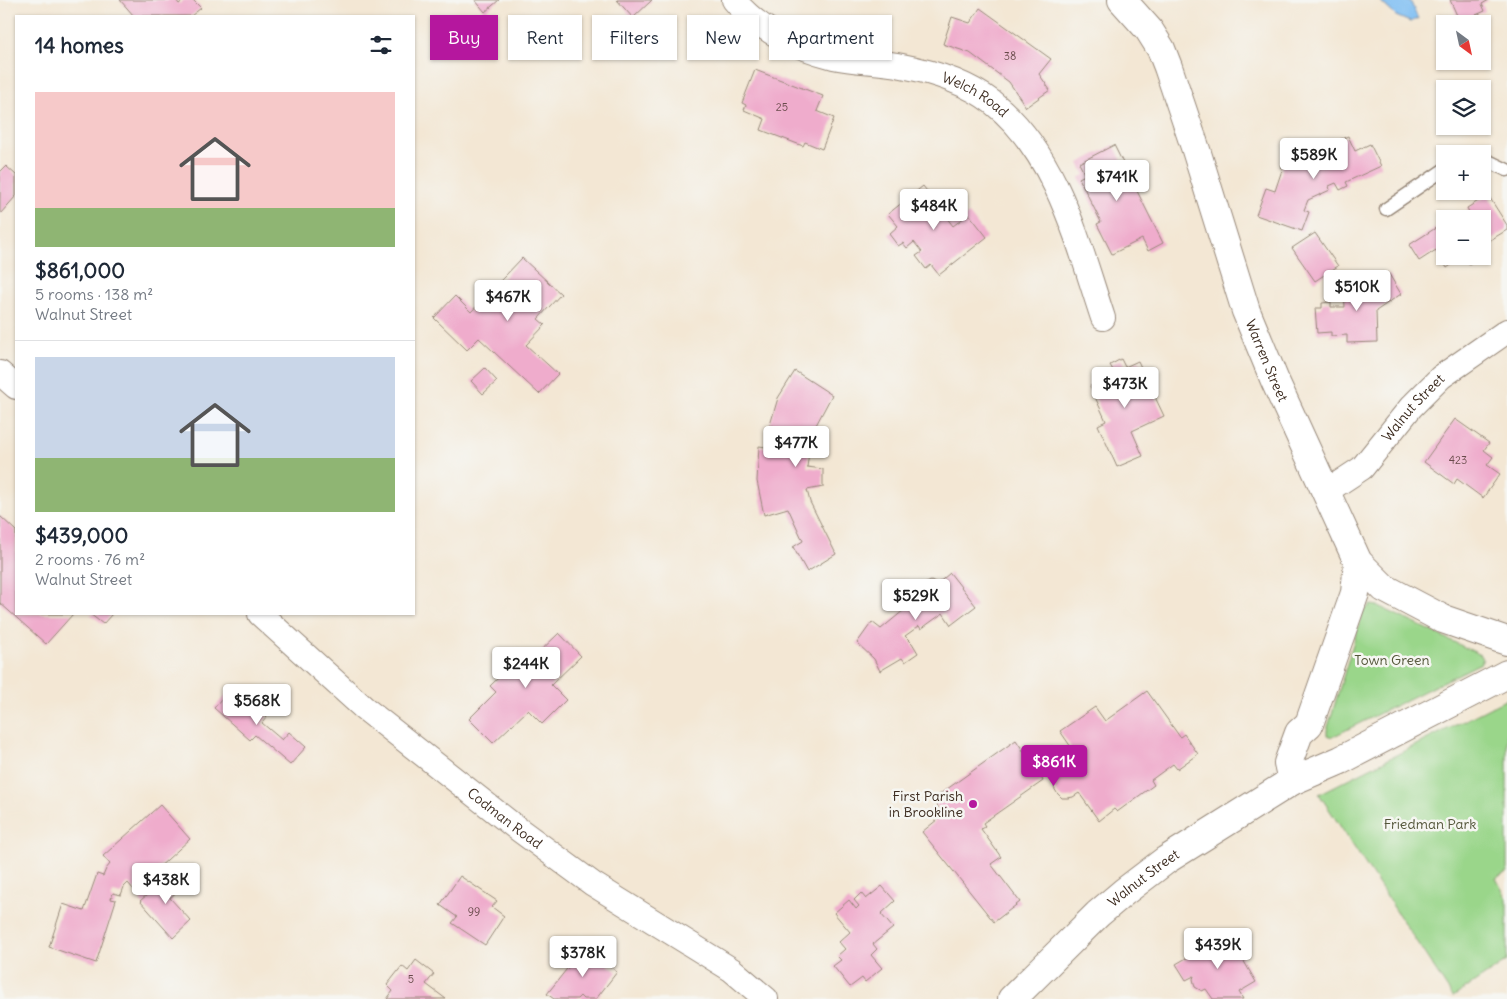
<!DOCTYPE html>
<html lang="en">
<head>
<meta charset="utf-8">
<style>
  body { margin:0; font-family:Delius,sans-serif; background:#f2f2f3; color:#1f2937; height:100vh; display:flex; flex-direction:column; font-size:19px; white-space:nowrap }
  * { box-sizing:border-box; margin:0 }
  p { font-size:16px; color:#747a83 }
  .icon { flex:none; width:28px; height:28px; fill:none; stroke:currentColor; stroke-width:2; stroke-linecap:round; stroke-linejoin:round }
  .map { position:relative; flex:1; overflow:hidden }
  .sheet { position:absolute; left:15px; top:15px; width:400px; height:600px; display:flex; flex-direction:column; background:#fff; border-radius:0px; box-shadow:0 1px 4px #0004 }
  .sheet>* { flex:none }
  .top-card { position:absolute; left:430px; top:15px; width:475px; height:45px; display:flex; gap:10px }
  .needle { width:32px; rotate:147deg }
  .buttons { position:absolute; left:1436px; top:15px; display:grid; gap:10px }
  .buttons a { display:grid; place-items:center; width:55px; height:55px; border-radius:0px; background:#fff; box-shadow:0 1px 4px #0004; font-size:25px }
  .price { position:absolute; translate:-50% -42px; padding:0 11px; border-radius:5px; background:#fff; color:#222; font-size:16px; line-height:32px; filter:drop-shadow(0 1px 2px #0008) }
  .price::after { content:''; position:absolute; left:50%; top:30px; width:15px; height:11px; margin-left:-8px; background:inherit; clip-path:polygon(0 0,100% 0,50% 100%) }
  .price.selected { background:#b5179e; color:#fff }
  ul { padding:0; list-style:none }
  li { display:grid; align-content:center; gap:10px; height:265px; padding:0 20px }
  li+li { border-top:1px solid #e0e1e3 }
  li span { display:grid; place-items:center; height:155px; border-radius:0px; color:#555 }
  li>.icon { margin-inline-start:auto }
  span .icon { width:90px; height:90px; fill:#fffc; stroke-width:1 }
  li b { font-size:21px }
  h2 { display:flex; justify-content:space-between; align-items:center; height:60px; padding:0 20px; font-size:21px }
  .chip { padding:0 18px; border-radius:0px; background:#fff; box-shadow:0 1px 4px #0004; font-size:18px; line-height:45px }
  .chip.selected { background:#b5179e; color:#fff }
  .map>svg:first-child { display:block }
  .green { fill:#9ad68a; stroke:#6a8054 }
  .water { fill:#7ebef3; stroke:#5c7488 }
  .building { fill:#efaccc }
  .lines { fill:none; stroke-linecap:round; stroke-linejoin:round }
  .service-casing { stroke:#978879; stroke-width:15 }
  .minor-casing { stroke:#978879; stroke-width:26 }
  .tertiary-casing { stroke:#978879; stroke-width:30 }
  .service { stroke:#fff; stroke-width:12 }
  .minor { stroke:#fff; stroke-width:24 }
  .tertiary { stroke:#fff; stroke-width:28 }
  .poi-dot { fill:#b5179e; stroke:#f6f6f2; stroke-width:2 }
  .labels { text-anchor:middle; stroke-width:5; stroke-linejoin:round; paint-order:stroke }
  .number-label { font-size:11px; fill:#684a4a }
  .street-label { font-size:14px; fill:#3b2a1e; stroke:#f6f6f2 }
  .park-label { font-size:14px; fill:#535539; stroke:#f6f6f2 }
  .poi-label { font-size:14px; fill:#3b2a1e; stroke:#f6f6f2; text-anchor:end }
</style>
</head>
<body>
<div class="map">
<svg width="1507" height="999" viewBox="0 0 1507 999">
  <rect width="100%" height="100%" fill="#f6f6f2"/>
  <filter id="ink" filterUnits="userSpaceOnUse"><feTurbulence type="fractalNoise" baseFrequency=".02" numOctaves="2"/><feDisplacementMap in="SourceGraphic" scale="10" xChannelSelector="R" yChannelSelector="G"/><feConvolveMatrix kernelMatrix="1 2 1 2 8 2 1 2 1" color-interpolation-filters="sRGB"/></filter>
  <filter id="wash" filterUnits="userSpaceOnUse"><feTurbulence type="fractalNoise" baseFrequency=".0096" numOctaves="4" result="noise"/><feDisplacementMap in="SourceGraphic" scale="20" xChannelSelector="R" yChannelSelector="G"/><feGaussianBlur stdDeviation="1.12" result="paint"/><feColorMatrix in="noise" values="0 0 0 0 0 0 0 0 0 0 0 0 0 0 0 0 0 1.4 0 .05"/><feComposite in="paint" operator="in"/></filter>
  <g filter="url(#wash)">
    <rect width="100%" height="100%" fill="#f3e7d4"/>
    <g class="green">
      <path d="M1371,605L1378,606L1481,655L1483,659L1481,663L1332,737L1327,735V730L1363,611Z"/>
      <path d="M1507,699V872L1496,878L1507,899V961L1453,997L1319,794Z"/>
    </g>
    <path class="water" d="M1379,0H1410L1418,19L1410,22L1396,16Z"/>
    <g id="blocks">
      <g class="building">
        <path d="M120,0H176L179,4L184,0H193L201,8L191,16H134Z"/>
        <path d="M475,0H499L485,12Z"/>
        <path d="M617,0H652L633,18Z"/>
        <path d="M1450,0H1489L1482,4L1485,11L1460,22Z"/>
        <path d="M980,8L1051,59L1039,74L1050,90L1026,107L1009,82L970,53L943,44L952,17L970,23Z"/>
        <path d="M755,70L823,96L817,111L834,118L822,149L805,142L803,146L761,130L765,119L744,110L746,105L742,103Z"/>
        <path d="M1348,136L1355,151L1370,144L1381,166L1346,182L1348,186L1340,190L1336,183L1329,186L1330,190L1308,200L1304,210L1309,212L1302,231L1256,215L1266,188L1275,191L1282,170L1281,166Z"/>
        <path d="M1114,145L1163,243L1148,251L1142,239L1112,254L1097,224L1101,222L1079,178L1085,175L1079,163Z"/>
        <path d="M6,166L16,175V196L0,214V172Z"/>
        <path d="M923,186L934,200L938,197L947,209L943,213L953,226L969,214L987,237L939,275L931,265L926,269L916,256L922,252L914,242L907,248L903,243L898,246L889,234L898,226L888,214Z"/>
        <path d="M1488,195L1507,225V230L1482,245V219H1466L1471,216L1467,208Z"/>
        <path d="M1457,214L1460,219H1450Z"/>
        <path d="M1445,222V256H1464L1447,268L1436,250L1419,261L1409,245Z"/>
        <path d="M1315,233L1338,266L1315,281L1292,248Z"/>
        <path d="M1464,256H1481L1469,264Z"/>
        <path d="M522,258L561,294L538,319L545,325L526,345L558,374L539,394L479,338L467,350L434,318L455,296L471,312Z"/>
        <path d="M1389,274L1401,294L1376,311L1377,342L1347,343V335L1331,336V332L1317,333L1315,308H1322V303L1331,302V307H1345L1344,291L1365,290Z"/>
        <path d="M1121,359L1125,367L1138,361L1164,416L1132,431L1143,456L1117,467L1098,425L1106,421L1090,386L1101,381L1100,379L1114,372L1110,365Z"/>
        <path d="M485,368L497,381L483,394L471,381Z"/>
        <path d="M795,371L832,395L815,427L810,445L807,467L823,469V487L807,490L810,502L836,554L807,572L793,547L803,541L788,508L764,515L757,481L759,446L786,450L791,432L770,425L778,398Z"/>
        <path d="M1455,419L1489,443L1484,450L1493,457L1487,465L1500,474L1483,498L1457,479L1454,484L1424,462Z"/>
        <path d="M0,516L16,531V614H73L46,644L0,603Z"/>
        <path d="M950,573L976,606L951,625L943,613L921,629L919,626L905,636L912,643L918,653L905,662L902,658L880,671L874,659L857,643L872,622L881,629L921,596V588L924,584L931,581L937,584Z"/>
        <path d="M90,614H112L103,624Z"/>
        <path d="M559,633L581,656L551,685L566,700L542,724L528,710L493,743L469,719L496,692L490,686L523,654L530,661Z"/>
        <path d="M233,687L267,717L262,723L282,740L289,732L306,747L290,765L255,735L250,740L214,708Z"/>
        <path d="M1147,691L1180,737L1184,734L1198,754L1177,769L1173,764L1151,780L1154,785L1117,812L1114,809L1099,821L1079,793L1073,797L1068,798H1062L1057,793L1054,788L1055,781L1063,773L1057,765L1041,777L1043,781L983,823L985,826L981,829L1001,857L991,864L1020,902L994,922L922,832L943,815L933,799L1016,740L1030,761L1052,746L1059,756L1071,747L1060,731L1095,707L1105,721Z"/>
        <path d="M160,805L190,839L134,890L128,883L124,887L121,895L113,893L111,899L116,900L96,963L49,947L63,904L84,911L97,874L103,876L106,869L110,864L103,856Z"/>
        <path d="M162,870L180,889L170,898L191,921L173,938L140,901L156,887L150,880Z"/>
        <path d="M460,876L497,901L492,907L504,916L485,945L452,923L457,917L440,905Z"/>
        <path d="M882,886L895,901L881,914L893,928L873,944L877,949L871,955L882,968L865,982L862,978L850,987L833,966L841,960L837,956L845,949L839,942L850,932L834,913L849,900L856,909L859,906L854,900L861,893L866,899Z"/>
        <path d="M1228,934L1256,982L1239,992L1243,999H1213L1206,989L1202,991L1195,987L1193,979L1194,976L1186,980L1176,964Z"/>
        <path d="M585,946L617,972L596,999H583L580,996L577,999H554L547,994Z"/>
        <path d="M416,960L434,974L426,984L446,999H387L393,991L387,985L402,966L408,971Z"/>
      </g>
    </g>
  </g>
  <g filter="url(#ink)">
    <use href="#blocks" fill-opacity="0" stroke="#978879" stroke-width="1"/>
    <g class="lines">
      <g class="service-casing">
        <g id="service">
          <path d="M1482,158L1507,170"/>
          <path d="M1386,209L1445,169"/>
        </g>
      </g>
      <g class="minor-casing">
        <g id="minor">
          <path id="s1" d="M734,0C758,30 797,48 834,57C856,62 879,61 902,66C933,72 966,82 992,102C1057,153 1078,243 1103,318"/>
          <path d="M0,373L16,387"/>
          <path id="s2" d="M1327,491L1362,468L1411,407L1441,377L1507,331"/>
          <path id="s3" d="M260,614L364,708L514,826L593,884L732,970L766,999"/>
        </g>
      </g>
      <g class="tertiary-casing">
        <g id="tertiary">
          <path id="s4" d="M1122,0L1149,30L1161,49L1168,67L1196,150L1246,311L1275,381L1358,562L1384,588L1443,619L1507,641"/>
          <path d="M1292,781L1288,763L1299,733L1309,724L1355,593L1358,562"/>
          <path id="s5" d="M1012,999L1098,914L1124,892L1166,860L1292,781L1341,760L1507,674"/>
        </g>
      </g>
      <use href="#service" class="service"/>
      <use href="#minor" class="minor"/>
      <use href="#tertiary" class="tertiary"/>
    </g>
  </g>
  <circle class="poi-dot" cx="973" cy="804" r="5"/>
  <g class="labels">
    <g class="number-label">
      <text x="1010" y="60">38</text>
      <text x="782" y="111">25</text>
      <text x="1458" y="464">423</text>
      <text x="474" y="916">99</text>
      <text x="411" y="983">5</text>
    </g>
    <g class="street-label">
      <text dy="5" stroke="none"><textPath href="#s1" startOffset="265">Welch Road</textPath></text>
      <text dy="5" stroke="none"><textPath href="#s4" startOffset="392">Warren Street</textPath></text>
      <text dy="5" stroke="none"><textPath href="#s2" startOffset="121">Walnut Street</textPath></text>
      <text dy="5" stroke="none"><textPath href="#s3" startOffset="319">Codman Road</textPath></text>
      <text dy="5" stroke="none"><textPath href="#s5" startOffset="179">Walnut Street</textPath></text>
    </g>
    <g class="park-label">
      <text x="1392" y="665">Town Green</text>
      <text x="1430" y="829">Friedman Park</text>
    </g>
    <g class="poi-label">
      <text x="963" y="801">First Parish<tspan x="963" dy="16">in Brookline</tspan></text>
    </g>
  </g>
</svg>
<div class="buttons">
<a><svg class="needle" viewBox="-14 -14 28 28"><path d="M0-13l5 13h-10z" fill="#e53935"/><path d="M0 13l5-13h-10z" fill="#747a83"/></svg></a>
<a><svg class="icon" aria-label="layers" viewBox="0 0 24 24"><path d="M12 4l9 5-9 5-9-5zM3 14l9 5 9-5"/></svg></a>
<a>+</a>
<a>−</a>
</div>
<b class="price" style="left:1314px;top:180px">$589K</b>
<b class="price" style="left:1117px;top:202px">$741K</b>
<b class="price" style="left:934px;top:231px">$484K</b>
<b class="price" style="left:1357px;top:312px">$510K</b>
<b class="price" style="left:508px;top:322px">$467K</b>
<b class="price" style="left:1125px;top:409px">$473K</b>
<b class="price" style="left:796px;top:468px">$477K</b>
<b class="price" style="left:916px;top:621px">$529K</b>
<b class="price" style="left:526px;top:689px">$244K</b>
<b class="price" style="left:257px;top:726px">$568K</b>
<b class="price selected" style="left:1054px;top:787px">$861K</b>
<b class="price" style="left:166px;top:905px">$438K</b>
<b class="price" style="left:1218px;top:970px">$439K</b>
<b class="price" style="left:583px;top:978px">$378K</b>
<div class="top-card">
<a class="chip selected">Buy</a>
<a class="chip">Rent</a>
<a class="chip">Filters</a>
<a class="chip">New</a>
<a class="chip">Apartment</a>
</div>
<section class="sheet">
<h2>14 homes<svg class="icon" aria-label="filters" viewBox="0 0 24 24"><path d="M4 7h16M4 17h16"/><circle cx="9" cy="7" r="2"/><circle cx="15" cy="17" r="2"/></svg></h2>
<ul>
<li><span style="background:linear-gradient(#f6c9c9 75%,#8fb573 0)"><svg class="icon" aria-label="home" viewBox="0 0 24 24"><path d="M3 11l9-7 9 7M6 9v11h12V9"/></svg></span><div><b>$861,000</b><p>5 rooms · 138 m²</p><p>Walnut Street</p></div></li>
<li><span style="background:linear-gradient(#c9d6e8 65%,#8fb573 0)"><svg class="icon" aria-label="home" viewBox="0 0 24 24"><path d="M3 11l9-7 9 7M6 9v11h12V9"/></svg></span><div><b>$439,000</b><p>2 rooms · 76 m²</p><p>Walnut Street</p></div></li>
</ul>
</section>
</div>
</body>
</html>
